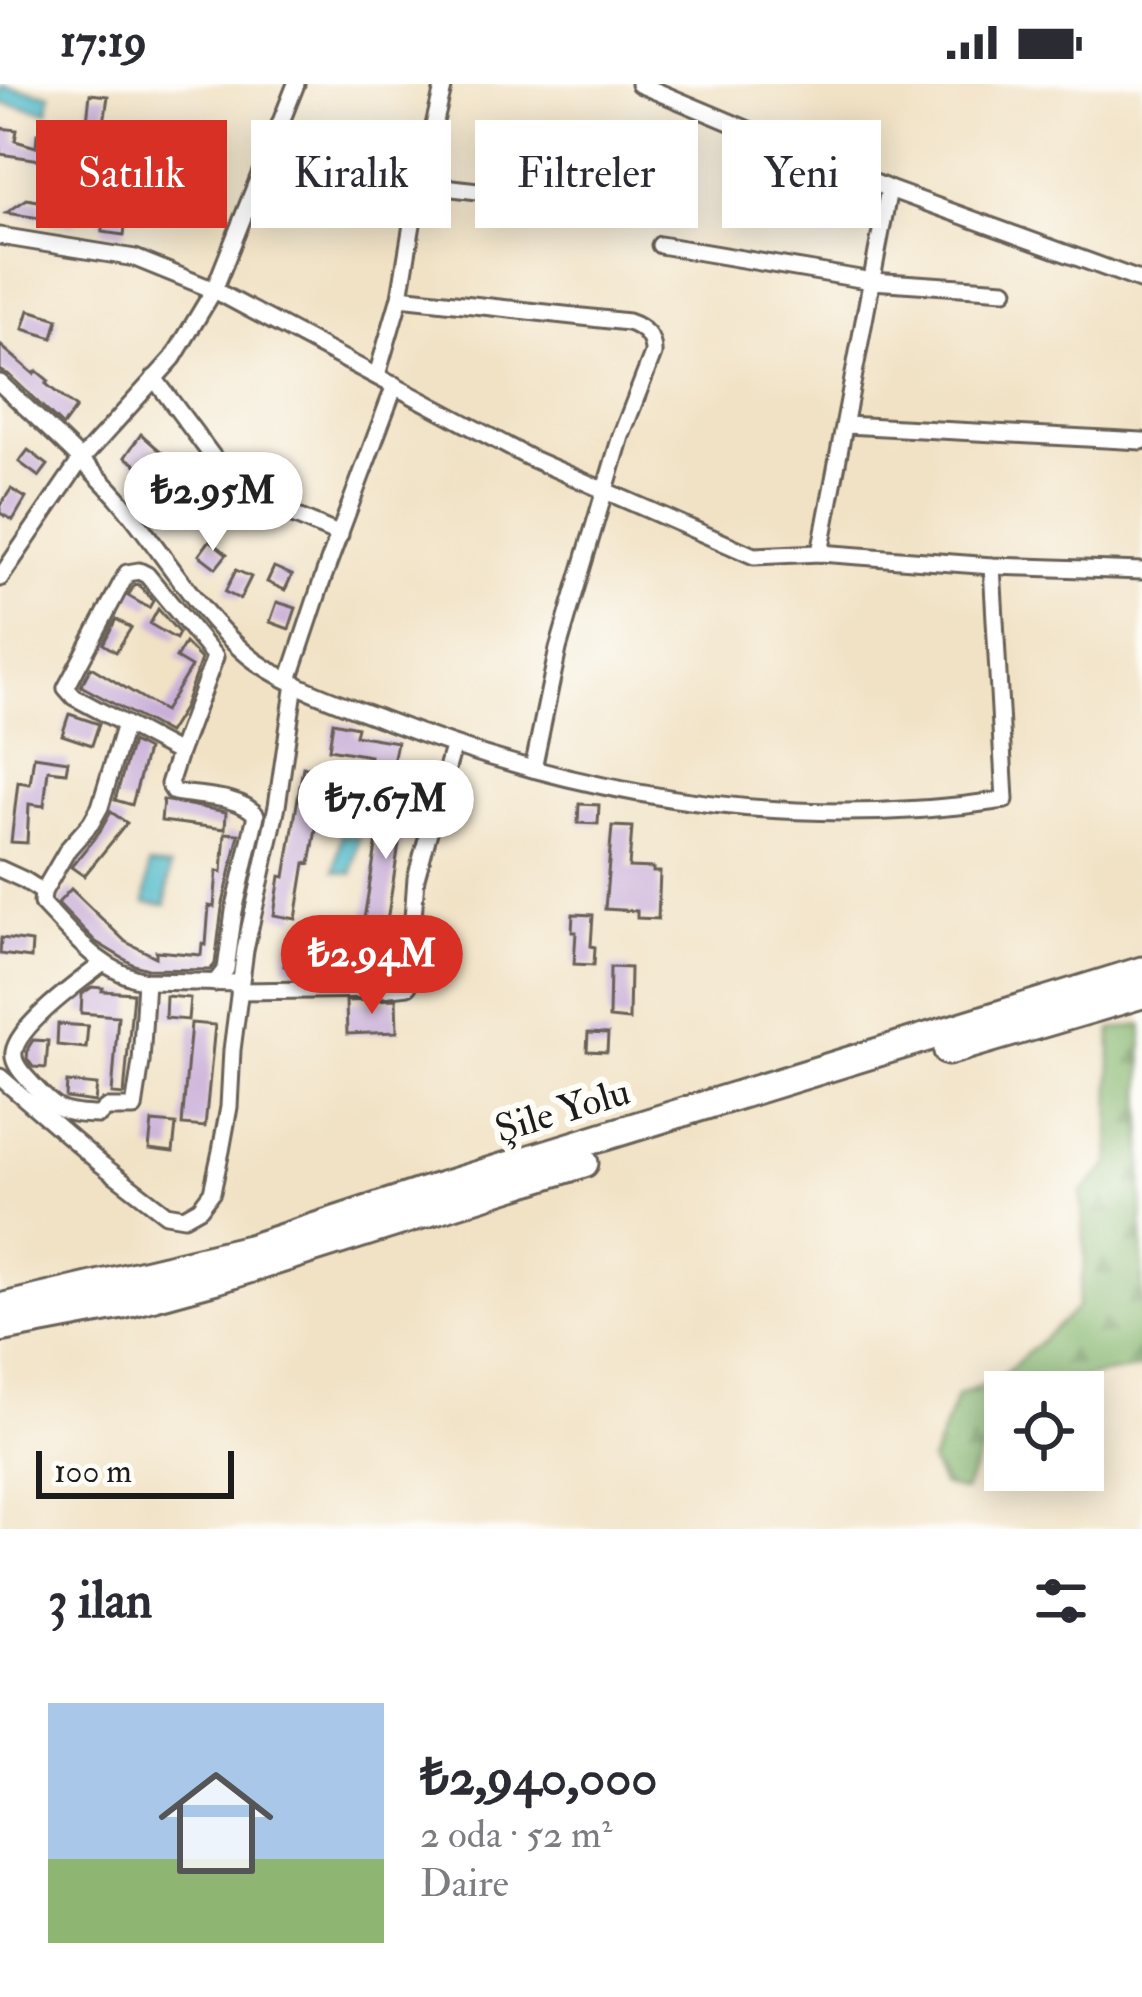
<!DOCTYPE html>
<html lang="tr">
<head>
<meta charset="utf-8">
<style>
  body { margin:0; font-family:"IM FELL Double Pica",serif; background:#f7f7f7; color:#2b2b33; height:100vh; display:flex; flex-direction:column; font-size:45px; white-space:nowrap }
  * { box-sizing:border-box; margin:0 }
  p { font-size:39px; color:#7c7c81 }
  .icon { flex:none; width:66px; height:66px; fill:none; stroke:currentColor; stroke-width:2; stroke-linecap:round; stroke-linejoin:round }
  .map { position:relative; height:1445px; overflow:hidden }
  .sheet { display:flex; flex-direction:column; background:#fff; flex:1 }
  .sheet>* { flex:none }
  .top-card { position:absolute; left:36px; top:36px; width:1071px; height:108px; display:flex; gap:24px }
  .buttons { position:absolute; left:984px; top:1287px; display:grid; gap:24px }
  .buttons a { display:grid; place-items:center; width:120px; height:120px; border-radius:0px; background:#fff; box-shadow:0 6px 30px #0003; font-size:60px }
  .scale { position:absolute; left:36px; bottom:30px; width:198px; box-sizing:border-box; padding-left:12px; border:6px solid #1c1c1c; border-top:0; font-size:33px; line-height:42px; white-space:nowrap; color:#1c1c1c; -webkit-text-stroke:9px #fdfcf7; paint-order:stroke }
  .price { position:absolute; translate:-50% -102px; padding:0 27px; border-radius:42px; background:#fff; color:#222; font-size:39px; line-height:78px; filter:drop-shadow(0 3px 6px #0008) }
  .price::after { content:''; position:absolute; left:50%; top:72px; width:36px; height:27px; margin-left:-18px; background:inherit; clip-path:polygon(0 0,100% 0,50% 100%) }
  .price.active { background:#d93025; color:#fff }
  ul { padding:0; list-style:none }
  li { display:flex; align-items:center; gap:36px; height:300px; padding:0 48px }
  li+li { border-top:3px solid #e1e1e2 }
  li span { display:grid; place-items:center; flex:none; width:336px; height:240px; border-radius:0px; color:#555 }
  li>.icon { margin-inline-start:auto }
  span .icon { width:144px; height:144px; fill:#fffc; stroke-width:1 }
  li b { font-size:51px }
  h2 { display:flex; justify-content:space-between; align-items:center; height:144px; padding:0 48px; font-size:51px }
  .pill { padding:0 42px; border-radius:0px; background:#fff; box-shadow:0 6px 30px #0003; font-size:42px; line-height:108px }
  .pill.active { background:#d93025; color:#fff }
  .status { display:flex; justify-content:space-between; align-items:center; height:84px; padding:0 60px; background:#fff; direction:ltr }
  .status svg { height:33px; fill:currentColor }
  .map>svg:first-child { display:block }
  .forest { fill:url(#forest-firs); stroke:#526a47; stroke-width:3 }
  .water { fill:#4bb7c6; stroke:#346a71; stroke-width:3 }
  .building { fill:#cab0d9 }
  .lines { fill:none; stroke-linecap:round; stroke-linejoin:round }
  .minor-casing { stroke:#676157; stroke-width:21 }
  .trunk-casing { stroke:#676157; stroke-width:33 }
  .minor { stroke:#fff; stroke-width:15 }
  .trunk { stroke:#fff; stroke-width:27 }
  .labels { text-anchor:middle; stroke-width:12; stroke-linejoin:round; paint-order:stroke }
  .street-label { font-size:39px; fill:#1c1c1c; stroke:#fdfcf7 }
</style>
</head>
<body>
<div class="status"><b>17:19</b><svg viewBox="0 0 49 12"><path d="M0 12V9h3v3zM5 12V6h3v6zM10 12V3h3v9zM15 12V0h3v12zM26 1h20v11H26zM47 4h2v5h-2z"/></svg></div>
<div class="map">
<svg width="1142" height="1445" viewBox="0 0 1142 1445">
  <defs>
    <pattern id="forest-firs" width="22" height="20" patternUnits="userSpaceOnUse" patternTransform="scale(3)"><rect width="22" height="20" fill="#88b872"/><path d="M5 1l3.5 6h-7zM16 11l3.5 6h-7z" fill="#6e955d"/></pattern>
  </defs>
  <rect width="100%" height="100%" fill="#fdfcf7"/>
  <filter id="ink" filterUnits="userSpaceOnUse"><feTurbulence type="fractalNoise" baseFrequency=".00833" numOctaves="2"/><feDisplacementMap in="SourceGraphic" scale="24" xChannelSelector="R" yChannelSelector="G"/><feConvolveMatrix kernelMatrix="1 2 1 2 8 2 1 2 1" color-interpolation-filters="sRGB"/></filter>
  <filter id="wash" filterUnits="userSpaceOnUse"><feTurbulence type="fractalNoise" baseFrequency=".004" numOctaves="4" result="noise"/><feDisplacementMap in="SourceGraphic" scale="48" xChannelSelector="R" yChannelSelector="G"/><feGaussianBlur stdDeviation="2.7" result="paint"/><feColorMatrix in="noise" values="0 0 0 0 0 0 0 0 0 0 0 0 0 0 0 0 0 1.4 0 .05"/><feComposite in="paint" operator="in"/></filter>
  <g filter="url(#wash)">
    <rect width="100%" height="100%" fill="#f1e2c5"/>
    <path class="forest" d="M1142,941V1284L1055,1298L1029,1308H1005V1317L964,1407L942,1401L931,1378L957,1312L1001,1293L1077,1224L1085,1176L1081,1109L1110,1080L1111,946Z"/>
    <g class="water">
      <path d="M2,2L50,10L48,28L0,19Z"/>
      <path d="M341,750L359,753L352,790L335,787Z"/>
      <path d="M149,781L170,783L166,821L145,819Z"/>
    </g>
    <g id="blocks">
      <g class="building">
        <path d="M90,10L108,12L104,39L87,37Z"/>
        <path d="M0,44L17,46L15,57L36,63L37,50L63,53L61,64L76,68L82,64L98,67L95,84L0,70Z"/>
        <path d="M122,65L146,69L147,75L146,88L139,87L134,120L128,119L124,151L102,148L103,141L98,134L102,128L111,127L113,110L108,106V100L122,96L125,78L119,70Z"/>
        <path d="M27,115L43,118L40,134L6,129Z"/>
        <path d="M61,121L77,124L74,141L42,134Z"/>
        <path d="M29,226L58,235L53,254L23,245Z"/>
        <path d="M0,261L34,290L37,287L49,297L46,300L76,324L63,342L8,290L0,287Z"/>
        <path d="M141,350L183,387L170,403L143,382L141,384L125,373Z"/>
        <path d="M28,366L48,381L39,393L19,378Z"/>
        <path d="M11,405L26,414L13,436L0,429V422Z"/>
        <path d="M210,456L227,470L216,484L199,471Z"/>
        <path d="M274,483L292,491L285,506L267,498Z"/>
        <path d="M236,486L251,493L240,515L225,508Z"/>
        <path d="M135,500L139,501L153,517L149,524L128,512Z"/>
        <path d="M277,518L296,524L289,545L270,538Z"/>
        <path d="M158,525L179,549L176,555L150,540Z"/>
        <path d="M116,535L131,544L116,568L103,560Z"/>
        <path d="M185,559L201,575L183,625L168,649L81,602L91,583L164,627L191,583L176,574Z"/>
        <path d="M69,630L99,640L92,661L62,651Z"/>
        <path d="M333,638L357,643L355,651L397,658L392,684L369,680L370,672L329,665Z"/>
        <path d="M132,658L147,666L132,721L115,716Z"/>
        <path d="M34,672L68,677L66,688L48,686L44,722L29,720L27,759L11,758L18,698L30,700Z"/>
        <path d="M303,683L326,687L310,780L305,779L296,835L274,831L280,792L285,793Z"/>
        <path d="M389,705L412,708L406,748L401,747L385,850L362,847L377,756H382Z"/>
        <path d="M163,716L226,728L225,745L161,737Z"/>
        <path d="M579,720L599,721L598,740L578,739Z"/>
        <path d="M111,728L127,739L84,792L71,783L100,747Z"/>
        <path d="M612,742L632,743L629,783L653,784V788H660L658,835L637,834V827L605,825Z"/>
        <path d="M225,749L239,750L222,824L215,880L210,886L148,885L134,881L96,858L58,819L71,805L126,858L156,873V867L201,871L202,860L206,861L209,822L214,823L217,787L222,788Z"/>
        <path d="M573,830L593,831L591,862L595,863L594,881L574,880L576,848H572Z"/>
        <path d="M1,854L32,858L31,874L0,870Z"/>
        <path d="M333,854L356,858L351,885L309,877L307,886L284,882L288,856L331,863Z"/>
        <path d="M610,883L630,884L629,936L609,934Z"/>
        <path d="M92,903L103,904L102,907L133,909L124,1011L112,1010L118,932L81,929L82,910Z"/>
        <path d="M166,912L190,914L188,936L165,934Z"/>
        <path d="M396,915L397,948L347,950L346,917Z"/>
        <path d="M191,939L215,941L205,1043L182,1041Z"/>
        <path d="M58,940L88,942L86,964L57,961Z"/>
        <path d="M588,949L608,950L607,968L587,967Z"/>
        <path d="M33,956L48,957L46,984L33,983L27,975L28,964Z"/>
        <path d="M67,998L97,1001L95,1018L66,1014Z"/>
        <path d="M152,1038L176,1040L173,1068L149,1065Z"/>
      </g>
    </g>
  </g>
  <g filter="url(#ink)">
    <use href="#blocks" fill-opacity="0" stroke="#676157" stroke-width="3"/>
    <g class="lines">
      <g class="minor-casing">
        <g id="minor">
          <path d="M639,0L889,105L1142,197"/>
          <path d="M419,100L503,110"/>
          <path d="M0,152L135,174L214,206L528,373L754,472L820,469L992,482L1142,487"/>
          <path d="M660,161L872,197L1005,206"/>
          <path d="M400,213L628,238C643,243 654,253 653,270L621,352L572,517L558,565L533,685"/>
          <path d="M377,291L400,213L416,116L444,0"/>
          <path d="M154,294L239,408L340,451"/>
          <path d="M0,299C39,336 81,373 117,413C159,462 195,525 244,568C279,599 338,618 382,635C581,713 792,748 1005,716L992,482"/>
          <path d="M846,341L1142,357"/>
          <path d="M820,469L889,105"/>
          <path d="M0,494L80,377L173,274L214,206L296,0"/>
          <path d="M289,596L324,491L395,301"/>
          <path d="M179,669L215,573L147,491L139,487L127,489L66,604L74,613L179,669L169,700L174,708C199,713 240,711 256,731L234,827L226,885L215,899"/>
          <path d="M0,785L24,796L43,808L42,819C73,851 100,888 146,897L240,899"/>
          <path d="M43,808L68,765L91,739L100,723L125,640"/>
          <path d="M102,880C80,897 18,941 14,968C12,980 25,992 33,1001C57,1028 64,1030 99,1031L106,1024H134L141,978L146,897"/>
          <path d="M239,907L381,905L408,902L416,794L453,663"/>
          <path d="M0,993L101,1080L166,1130L184,1133L200,1124L212,1108L221,1067L229,1023L232,966L245,866L277,722L295,599"/>
        </g>
      </g>
      <g class="trunk-casing">
        <g id="trunk">
          <path d="M948,967L1142,910"/>
          <path d="M0,1224L249,1165L420,1109L1142,887"/>
          <path d="M0,1244L122,1221L220,1194L584,1079"/>
        </g>
      </g>
      <use href="#minor" class="minor"/>
      <use href="#trunk" class="trunk"/>
    </g>
  </g>
  <g class="labels">
    <g class="street-label">
      <text transform="translate(562 1025) rotate(-17)" y="14">Şile Yolu</text>
    </g>
  </g>
</svg>
<div class="buttons">
<a><svg class="icon" aria-label="locate" viewBox="0 0 24 24"><circle cx="12" cy="12" r="6"/><path d="M12 2v4M12 18v4M2 12h4M18 12h4"/></svg></a>
</div>
<div class="scale">100 m</div>
<b class="price" style="left:213px;top:470px">₺2.95M</b>
<b class="price" style="left:386px;top:778px">₺7.67M</b>
<b class="price active" style="left:372px;top:933px">₺2.94M</b>
<div class="top-card">
<a class="pill active">Satılık</a>
<a class="pill">Kiralık</a>
<a class="pill">Filtreler</a>
<a class="pill">Yeni</a>
</div>
</div>
<section class="sheet">
<h2>3 ilan<svg class="icon" aria-label="filters" viewBox="0 0 24 24"><path d="M4 7h16M4 17h16"/><circle cx="9" cy="7" r="2"/><circle cx="15" cy="17" r="2"/></svg></h2>
<ul>
<li><span style="background:linear-gradient(#a9c7e8 65%,#8fb573 0)"><svg class="icon" aria-label="home" viewBox="0 0 24 24"><path d="M3 11l9-7 9 7M6 9v11h12V9"/></svg></span><div><b>₺2,940,000</b><p>2 oda · 52 m²</p><p>Daire</p></div></li>
</ul>
</section>
</body>
</html>
